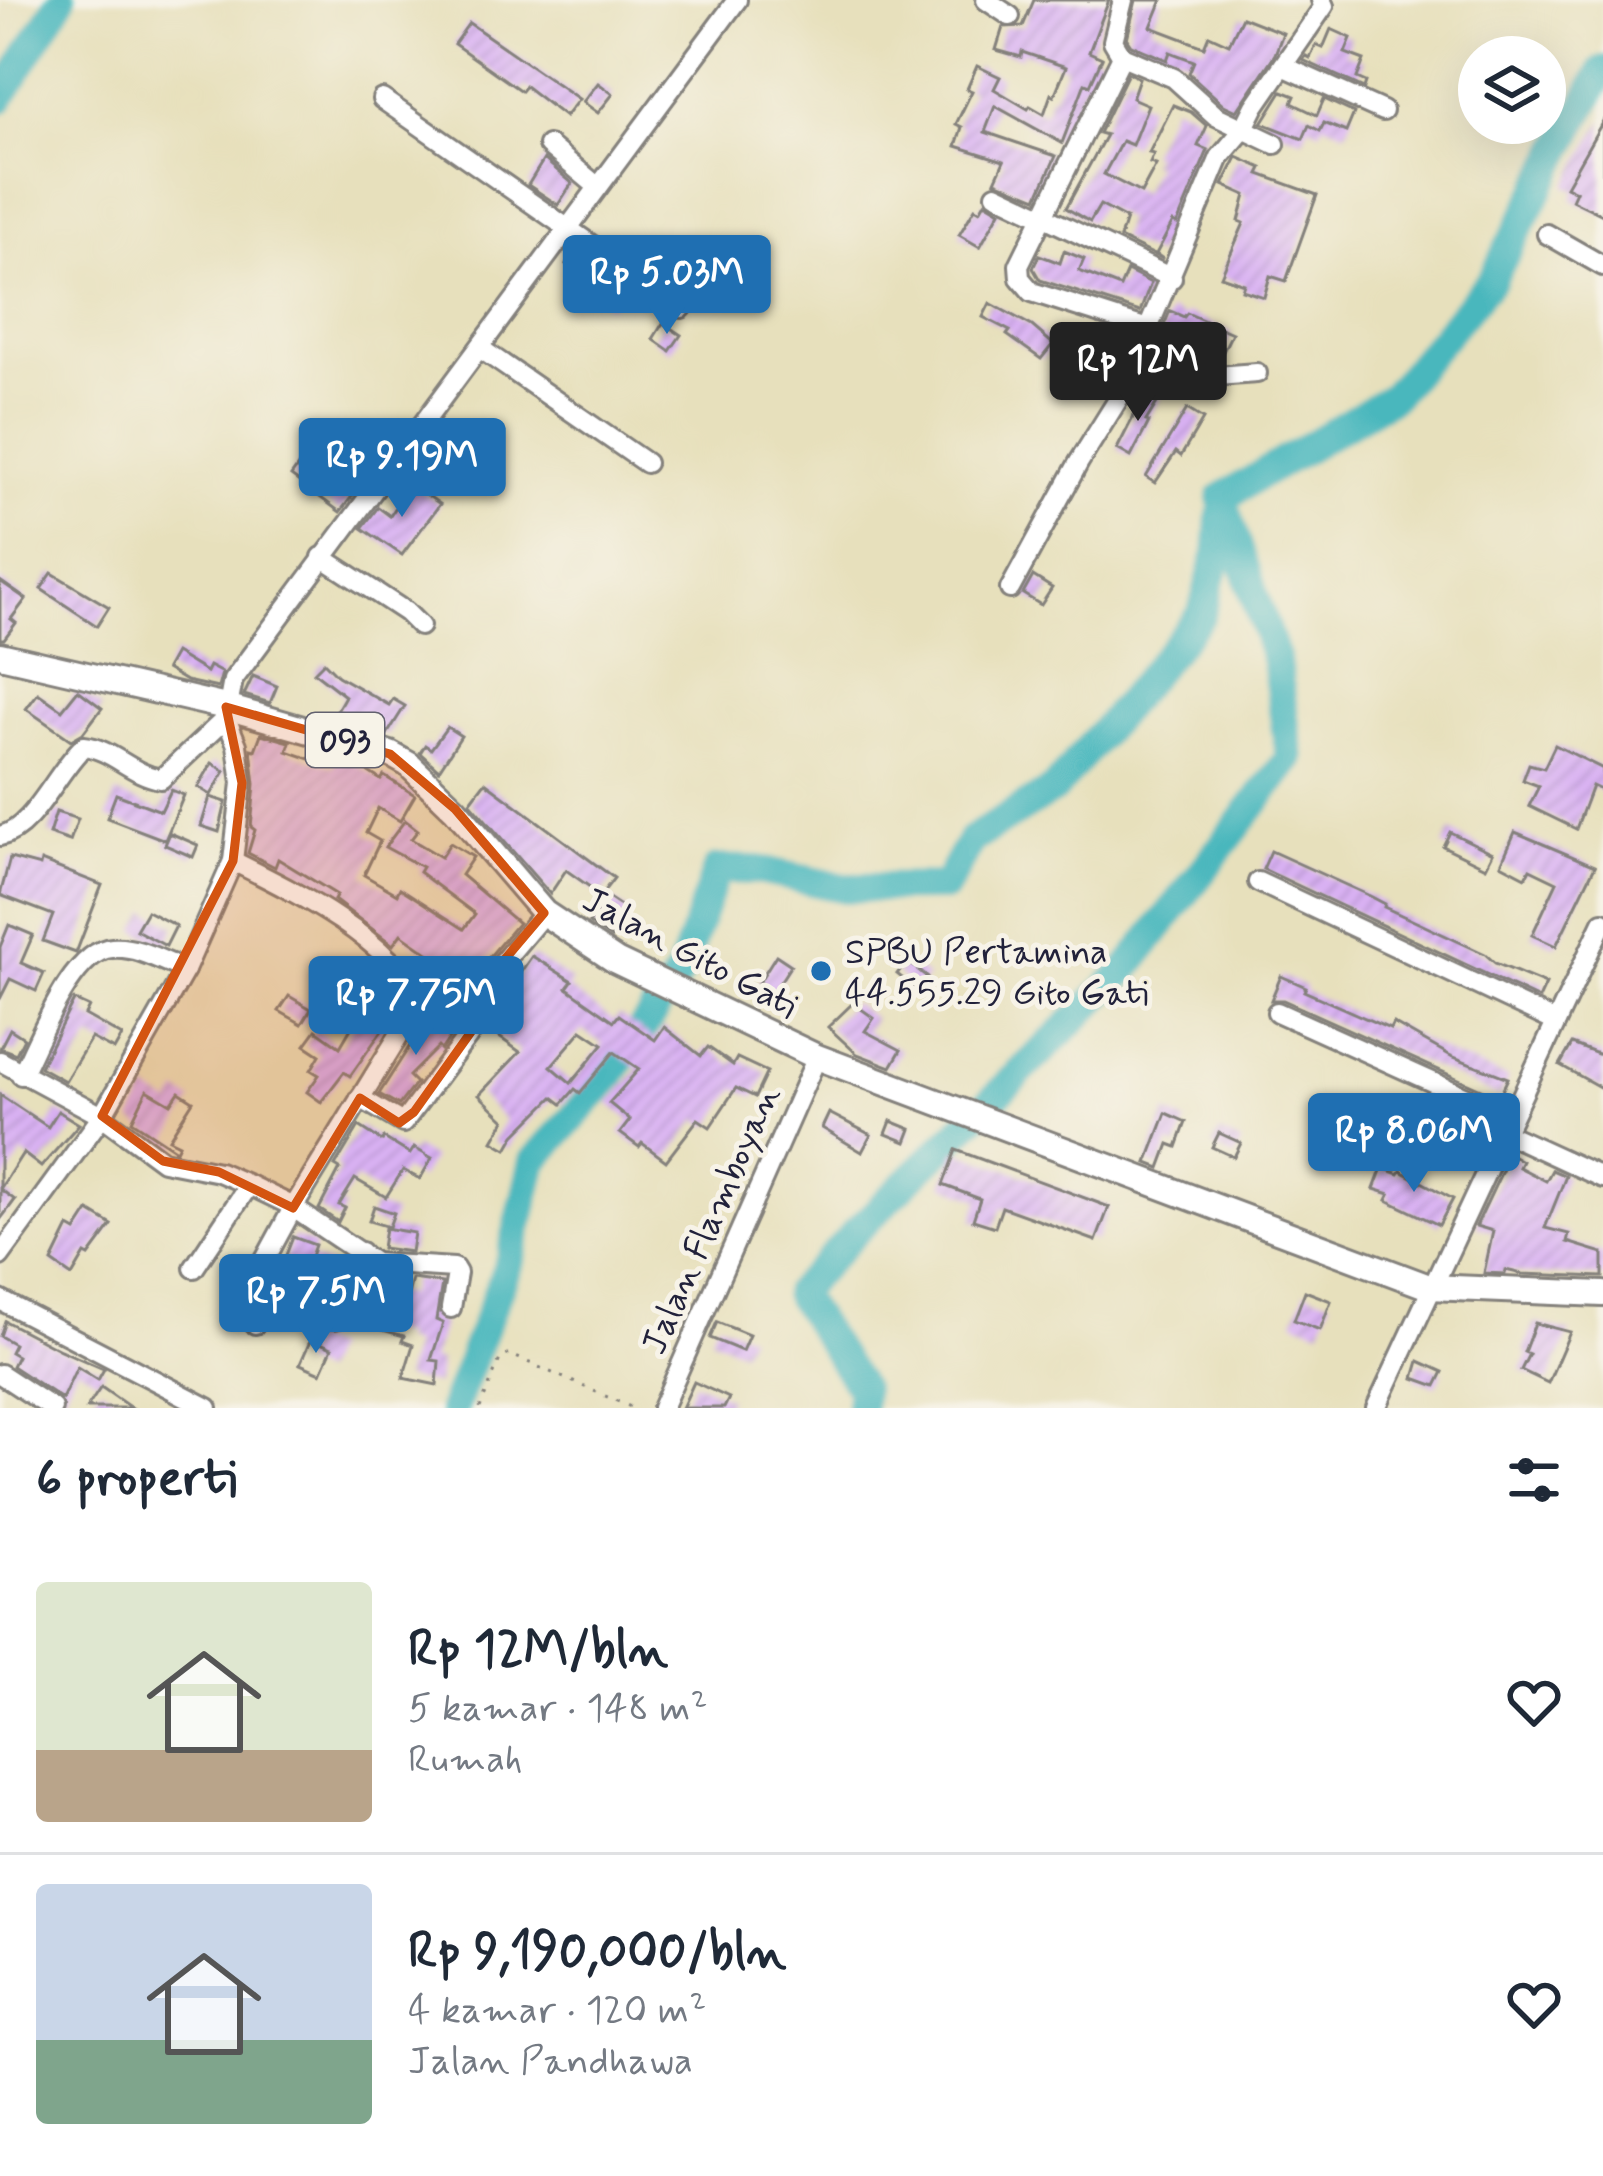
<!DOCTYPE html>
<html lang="id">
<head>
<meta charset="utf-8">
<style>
  body { margin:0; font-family:Mynerve,sans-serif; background:#f6f6f7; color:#1f2937; height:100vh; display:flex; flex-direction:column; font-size:45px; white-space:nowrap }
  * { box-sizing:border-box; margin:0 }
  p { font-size:39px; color:#747a83 }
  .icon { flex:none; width:66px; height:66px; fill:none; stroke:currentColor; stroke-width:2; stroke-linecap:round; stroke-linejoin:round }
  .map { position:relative; height:1408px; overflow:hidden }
  .panel { display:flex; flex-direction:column; background:#fff; flex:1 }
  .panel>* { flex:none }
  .buttons { position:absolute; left:1458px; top:36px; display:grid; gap:24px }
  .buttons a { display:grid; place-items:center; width:108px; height:108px; border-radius:50%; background:#fff; box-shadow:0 12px 48px #0002; font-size:60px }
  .price { position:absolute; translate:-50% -102px; padding:0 27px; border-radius:12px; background:#1f6fb2; color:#fff; font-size:39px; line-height:78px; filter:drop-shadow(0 3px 6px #0008) }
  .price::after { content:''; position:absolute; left:50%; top:72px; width:36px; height:27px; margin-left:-18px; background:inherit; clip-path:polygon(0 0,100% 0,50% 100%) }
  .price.on { background:#222; color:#fff }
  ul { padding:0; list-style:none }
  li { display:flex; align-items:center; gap:36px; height:300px; padding:0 36px }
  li+li { border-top:3px solid #e0e1e3 }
  li span { display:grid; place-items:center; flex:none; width:336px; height:240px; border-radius:12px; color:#555 }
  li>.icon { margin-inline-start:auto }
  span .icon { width:144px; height:144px; fill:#fffc; stroke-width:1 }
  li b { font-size:51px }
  h2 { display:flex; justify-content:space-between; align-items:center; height:144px; padding:0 36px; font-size:51px }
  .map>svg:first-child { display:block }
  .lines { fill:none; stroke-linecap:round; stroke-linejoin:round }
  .river { stroke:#48b7bd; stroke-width:30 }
  .building { fill:url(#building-hatch); fill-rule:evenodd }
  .minor-casing { stroke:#84817c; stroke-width:24 }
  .major-casing { stroke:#84817c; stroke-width:30 }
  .path { stroke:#84817c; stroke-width:3; stroke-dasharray:3 9; stroke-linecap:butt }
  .minor { stroke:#fff; stroke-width:18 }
  .major { stroke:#fff; stroke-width:24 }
  .marked { fill:#d45411; fill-opacity:0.2; stroke:#d45411; stroke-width:9; stroke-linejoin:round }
  .poi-dot { fill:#1f6fb2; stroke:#f7f3e8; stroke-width:4.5 }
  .labels { text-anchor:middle; stroke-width:10; stroke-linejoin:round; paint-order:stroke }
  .shield { fill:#f7f3e8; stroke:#62616f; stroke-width:3 }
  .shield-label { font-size:33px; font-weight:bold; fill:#22223b }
  .poi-label { font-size:36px; fill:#22223b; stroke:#f7f3e8; text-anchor:start }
  .street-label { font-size:36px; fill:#22223b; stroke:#f7f3e8 }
</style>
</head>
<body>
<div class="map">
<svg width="1603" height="1408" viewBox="0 0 1603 1408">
  <defs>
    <pattern id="building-hatch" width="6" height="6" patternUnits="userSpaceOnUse" patternTransform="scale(3)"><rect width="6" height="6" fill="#d9b1f3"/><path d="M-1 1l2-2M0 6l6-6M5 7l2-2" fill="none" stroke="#ba98d1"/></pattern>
  </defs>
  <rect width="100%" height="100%" fill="#f7f3e8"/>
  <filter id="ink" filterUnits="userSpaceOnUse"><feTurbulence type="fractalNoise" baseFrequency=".00833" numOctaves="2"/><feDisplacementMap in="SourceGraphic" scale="24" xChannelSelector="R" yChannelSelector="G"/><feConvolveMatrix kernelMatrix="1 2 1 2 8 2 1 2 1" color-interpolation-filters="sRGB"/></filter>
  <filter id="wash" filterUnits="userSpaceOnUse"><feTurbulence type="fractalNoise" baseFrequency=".004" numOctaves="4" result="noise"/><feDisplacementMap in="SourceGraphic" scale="48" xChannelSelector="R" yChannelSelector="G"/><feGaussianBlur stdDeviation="2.7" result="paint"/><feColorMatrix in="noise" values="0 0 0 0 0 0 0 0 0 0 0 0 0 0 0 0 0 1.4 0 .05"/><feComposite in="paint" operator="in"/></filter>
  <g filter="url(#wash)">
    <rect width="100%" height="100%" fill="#e7e0bc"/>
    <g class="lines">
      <g class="river">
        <path d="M0,99L61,0"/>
        <path d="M453,1408L511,1257L534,1161L609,1078L681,971L717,869L758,870L845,888L945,887L971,840L1054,789L1201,615L1218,553L1221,516"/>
        <path d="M860,1408L861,1389L797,1293L856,1231L1126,970L1290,758L1276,661L1222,498L1393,396L1492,279L1603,70"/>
      </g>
    </g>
    <g id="blocks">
      <g class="building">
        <path d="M1034,0H1109L1089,52L1102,58L1090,85L1085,83L1062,143L995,106L985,132L1056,156L1037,198L995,181L1004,161L956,146L962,127L956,124L972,91L967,89L977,66L1000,77L994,89L1028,109L1030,106L1044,114L1051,94L1054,96L1066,67L1022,52L1021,57L996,50L1003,27L1023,26Z"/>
        <path d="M1136,0H1162L1151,27L1204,47L1209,35L1229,44L1242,17L1283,33L1275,54L1237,111L1224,105L1189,73L1194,61L1170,52L1167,60L1131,45L1127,39Z"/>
        <path d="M469,23L579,99L565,117L525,86L521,91L454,44Z"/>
        <path d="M1331,29L1351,38L1345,53L1364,60L1357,78L1366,82L1364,88L1303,60L1306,56L1310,58L1316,45L1323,48Z"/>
        <path d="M1128,73L1139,78L1132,98L1148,105L1132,145L1122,141L1104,174L1141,193L1156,165L1150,163L1154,154L1149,153L1173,105L1191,112L1207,126L1198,146L1208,150L1177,224L1173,222L1156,254L1163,259L1120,238L1126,219L1100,205L1090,222L1066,208L1106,135L1099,133Z"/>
        <path d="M598,83L613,94L598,113L583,102Z"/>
        <path d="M1282,91L1295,96L1292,103L1317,115L1324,99L1354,113L1346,132L1324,123L1320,131L1309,125L1303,139L1262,123Z"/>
        <path d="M1603,121V215L1572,200L1576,191L1566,186Z"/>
        <path d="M1237,157L1262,168L1259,174L1317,195L1286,281L1270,276L1264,297L1242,290L1244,284L1221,276L1244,223L1239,221L1246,195L1223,185Z"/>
        <path d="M544,159L572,183L558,205L528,185Z"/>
        <path d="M985,202L1000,211L980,247L959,235L975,208L980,211Z"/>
        <path d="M1064,251L1084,259L1079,271L1120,287L1127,271L1151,283L1140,312L1040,280L1033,268L1039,255L1060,263Z"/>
        <path d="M574,252L624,284L610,307L572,276L576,271L566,264Z"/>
        <path d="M990,303L1032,326L1053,344L1041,359L1007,335L1010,331L983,317Z"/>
        <path d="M1170,311L1184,317L1187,313L1232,333L1218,362L1157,342Z"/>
        <path d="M663,323L681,335L670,351L653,339Z"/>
        <path d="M1147,390L1160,398L1146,421L1149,422L1131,457L1117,449Z"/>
        <path d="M1187,409L1203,419L1181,456L1176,452L1155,483L1146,477Z"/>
        <path d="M311,448L364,481L340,512L291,476Z"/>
        <path d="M411,484L440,504L402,555L362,528L378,507L390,516Z"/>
        <path d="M52,573L109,607L97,626L41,589Z"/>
        <path d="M1033,576L1052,588L1041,605L1023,594Z"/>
        <path d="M0,581L26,599L11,619L16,623L4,639H0Z"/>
        <path d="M175,653L206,672L209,666L222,673L218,688L186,681L166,669Z"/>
        <path d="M324,662L338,676L389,705L393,699L405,706L386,736L337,710L345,696L314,672Z"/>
        <path d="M253,676L277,686L270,703L244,695Z"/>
        <path d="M78,690L102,708L83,733L71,740L26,709L38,693L62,710Z"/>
        <path d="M447,727L461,736L439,770L420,753L425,745L431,749Z"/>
        <path d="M261,734L290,742L287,751L333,767L338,757L348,759L381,780L384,776L415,795L400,821L378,808L366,833L380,841L364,875L397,894L400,888L464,929L475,914L419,872L422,867L385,847L405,820L418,830L411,839L441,857L450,843L473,857L461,875L518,923L457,995L428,984L444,964L401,934L393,945L334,900L337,895L278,859L275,867L248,853L255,830L251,827L255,784L251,749L255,750Z"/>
        <path d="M1555,745L1603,769V791L1592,786L1576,829L1529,806L1539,786L1523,780L1529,764L1544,768Z"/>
        <path d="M212,763L225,771L211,795L198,787Z"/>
        <path d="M485,782L614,878L601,895L566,870L550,894L470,802Z"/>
        <path d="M171,790L184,795L165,840L107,818L116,794L161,811Z"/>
        <path d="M210,797L226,802L219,832L201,826Z"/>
        <path d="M56,812L78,819L70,841L49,834Z"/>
        <path d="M1450,832L1493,853L1486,867L1443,846Z"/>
        <path d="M1515,832L1595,866L1556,946L1532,935L1557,882L1530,869L1526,877L1501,864Z"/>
        <path d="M170,833L198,845L193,857L165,845Z"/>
        <path d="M1271,851L1370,896L1385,904L1384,907L1485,954L1495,963L1546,984L1539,999L1263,869Z"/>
        <path d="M10,858L40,866L41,861L102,885L76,953L43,941L53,915L0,895Z"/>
        <path d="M607,897L628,911L611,938L589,923Z"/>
        <path d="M147,911L176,926L166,946L136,930Z"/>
        <path d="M9,925L33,935L21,963L44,973L36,991L10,979L0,999V947Z"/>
        <path d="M776,955L791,965L769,999L754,990Z"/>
        <path d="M532,956L572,981L567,988L614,1021L619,1015L655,1040L664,1027L701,1056L708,1047L733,1065L737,1058L767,1072L755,1097L736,1088L710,1127L698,1119L666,1161L642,1143L639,1147L620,1133L630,1120L609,1103L639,1069L614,1052L580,1093L575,1089L562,1104L553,1097L515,1135L507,1149L493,1141L505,1120L479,1095L520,1052L484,1026L479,1015L507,978L513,983ZM582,1030L603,1044L571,1083L551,1066Z"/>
        <path d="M907,961L927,977L917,990L897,974Z"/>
        <path d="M1281,976L1306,987L1304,991L1390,1029L1393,1023L1451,1056L1508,1078L1499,1097L1283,1000H1271Z"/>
        <path d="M289,996L311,1009L302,1024L279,1011Z"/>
        <path d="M74,1000L89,1007L85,1015L122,1036L114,1050L91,1038L65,1081L40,1067Z"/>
        <path d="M853,1003L874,1018L865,1031L901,1050L891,1067L857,1054L828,1027Z"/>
        <path d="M364,1006L388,1022L350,1076L344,1072L321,1102L307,1092L319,1075L311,1070L320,1055L305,1045L316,1030L340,1047Z"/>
        <path d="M431,1013L455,1030L441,1050L438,1047L409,1076L416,1083L399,1105L379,1094Z"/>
        <path d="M10,1029L24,1038L16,1054L0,1048Z"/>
        <path d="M1572,1044L1603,1056V1089L1560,1065Z"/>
        <path d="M147,1090L171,1104L179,1092L193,1101L169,1139L179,1144L176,1150L132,1121Z"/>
        <path d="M0,1095L48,1127L58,1111L79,1124L41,1167L23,1153L0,1189L15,1200L0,1220Z"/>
        <path d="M829,1113L871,1135L862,1152L822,1128Z"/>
        <path d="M1166,1113L1186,1122L1177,1147L1169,1144L1160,1168L1147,1163Z"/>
        <path d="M891,1121L911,1129L906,1142L886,1134Z"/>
        <path d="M359,1126L382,1141L384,1138L410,1154L414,1148L432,1158L420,1179L403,1170L386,1197L355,1179L339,1205L345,1208L338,1222L319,1209L340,1169L335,1166Z"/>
        <path d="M1219,1133L1241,1143L1234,1157L1212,1147Z"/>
        <path d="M956,1150L1109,1207L1096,1241L1002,1207L995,1227L973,1220L980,1199L943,1185Z"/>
        <path d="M1510,1154L1522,1161L1519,1167L1546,1181L1552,1170L1566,1176L1545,1228L1569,1234L1567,1242L1603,1253V1277L1522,1274L1506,1270L1505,1274L1484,1273L1493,1231L1476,1226Z"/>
        <path d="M1382,1168L1399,1174L1401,1171L1453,1199L1439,1225L1387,1200L1390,1194L1374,1189Z"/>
        <path d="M374,1206L394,1213L389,1227L369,1221Z"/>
        <path d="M89,1211L112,1225L89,1256L85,1254L72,1276L52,1262L69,1227L76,1231Z"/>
        <path d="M385,1228L414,1233L411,1252L382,1248Z"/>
        <path d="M293,1237L315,1245L310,1259L343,1270L338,1289L330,1286L325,1301L281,1286L273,1305L265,1302L263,1291L274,1271L279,1273Z"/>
        <path d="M369,1278L383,1283L381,1290L408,1295L412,1279L442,1283L436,1320L443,1323L431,1360L439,1361L437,1385L403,1378L413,1345L402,1341L404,1336L357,1323Z"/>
        <path d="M1305,1291L1331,1301L1320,1330L1294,1320Z"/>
        <path d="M5,1321L60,1350L104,1369L98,1380L77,1367L62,1399L12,1366L17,1356L10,1352L14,1344L0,1336Z"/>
        <path d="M717,1322L749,1335L742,1351L710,1338Z"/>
        <path d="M1535,1323L1570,1332L1548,1383L1521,1370L1529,1354L1524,1352Z"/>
        <path d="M311,1339L332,1348L321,1373L300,1364Z"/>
        <path d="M1419,1361L1443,1372L1436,1386L1414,1378Z"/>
        <path d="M694,1382L729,1398L724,1408H682Z"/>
        <path d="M101,1387L131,1408H87Z"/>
      </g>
    </g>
  </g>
  <g filter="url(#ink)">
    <use href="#blocks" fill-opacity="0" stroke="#84817c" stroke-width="3"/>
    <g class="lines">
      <g class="minor-casing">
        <g id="minor">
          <path d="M986,0L1010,16"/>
          <path d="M1123,0L1113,41L1122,56L1174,78L1216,116L1275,144"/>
          <path d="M1122,56L1019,265L1020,278L1032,292L1148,329"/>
          <path d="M1283,66L1383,111"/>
          <path d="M382,99L682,308"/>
          <path d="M548,145L598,187"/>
          <path d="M996,194L1172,278"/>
          <path d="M1547,234L1603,266"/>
          <path d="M1139,348L1202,377L1257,373"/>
          <path d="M481,349L646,463"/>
          <path d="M322,557L406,612L420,626"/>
          <path d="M1010,589L1079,462L1119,398L1220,157L1243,130L1255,106L1324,6L1321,0"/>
          <path d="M0,836C34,829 57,770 84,746C112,749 132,775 161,779L226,718"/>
          <path d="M233,861C297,893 386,936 420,1001"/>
          <path d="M1258,882L1556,1022"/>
          <path d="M1277,1012L1510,1117"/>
          <path d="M0,1061L102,1116L163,1161L219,1172L249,1185L286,1203L375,1263L454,1268L457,1273L451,1308"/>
          <path d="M21,1075C39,1041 71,951 112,948C137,946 162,961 185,970"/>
          <path d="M360,1098L403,1123L471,1032L470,1024L455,1010"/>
          <path d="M1503,1132L1603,1178"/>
          <path d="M0,1256L102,1116L185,970L233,861L242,783L237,745L226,718L233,680L737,0"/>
          <path d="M194,1268L249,1185"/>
          <path d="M0,1300L208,1408"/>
          <path d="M314,1316L335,1319L346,1316L361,1252"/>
          <path d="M255,1324L249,1289L293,1208L420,1001L430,997L455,1010L465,1007L544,913"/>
          <path d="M0,1374L52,1408"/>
          <path d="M662,1408L817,1057"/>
          <path d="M1376,1408L1603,922"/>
        </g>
      </g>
      <g class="major-casing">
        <path id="major" d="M0,655L226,707L390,754L408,764L455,809L544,913L616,961L817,1057L1429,1287L1603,1294"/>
      </g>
      <path class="path" d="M480,1408L500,1359L509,1354L633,1408"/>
      <use href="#minor" class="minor"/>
      <use href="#major" class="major"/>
    </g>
  </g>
  <path class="marked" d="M226,707L390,754L455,809L544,913L462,1010L471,1032L414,1112L399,1123L360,1098L293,1208L219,1172L163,1161L102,1116L233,861L242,783Z"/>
  <circle class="poi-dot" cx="821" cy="971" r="12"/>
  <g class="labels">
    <rect class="shield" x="306" y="713" width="78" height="54" rx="9"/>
    <g class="shield-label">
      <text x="345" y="752">093</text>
    </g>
    <g class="poi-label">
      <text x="845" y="963">SPBU Pertamina<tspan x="845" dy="41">44.555.29 Gito Gati</tspan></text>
    </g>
    <g class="street-label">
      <text transform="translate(691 951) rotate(28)" y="13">Jalan Gito Gati</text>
      <text transform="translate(709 1219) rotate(-66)" y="13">Jalan Flamboyan</text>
    </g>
  </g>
</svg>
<div class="buttons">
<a><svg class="icon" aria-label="layers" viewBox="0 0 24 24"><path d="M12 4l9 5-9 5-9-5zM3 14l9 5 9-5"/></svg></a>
</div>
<b class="price" style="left:667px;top:337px">Rp 5.03M</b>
<b class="price on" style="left:1138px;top:424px">Rp 12M</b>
<b class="price" style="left:402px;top:520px">Rp 9.19M</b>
<b class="price" style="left:416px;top:1058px">Rp 7.75M</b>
<b class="price" style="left:1414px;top:1195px">Rp 8.06M</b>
<b class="price" style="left:316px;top:1356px">Rp 7.5M</b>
</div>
<section class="panel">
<h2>6 properti<svg class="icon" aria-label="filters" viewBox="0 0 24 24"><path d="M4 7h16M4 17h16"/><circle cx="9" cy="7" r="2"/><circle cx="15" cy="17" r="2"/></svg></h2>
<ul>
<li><span style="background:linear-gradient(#dfe7d0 70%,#b9a48a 0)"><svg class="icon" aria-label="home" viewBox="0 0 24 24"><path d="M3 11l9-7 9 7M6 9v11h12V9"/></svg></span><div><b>Rp 12M/bln</b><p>5 kamar · 148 m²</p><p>Rumah</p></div><svg class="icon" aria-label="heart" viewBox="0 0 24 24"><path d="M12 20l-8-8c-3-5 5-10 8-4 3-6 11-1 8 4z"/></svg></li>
<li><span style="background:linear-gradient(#c9d6e8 65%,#7fa58c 0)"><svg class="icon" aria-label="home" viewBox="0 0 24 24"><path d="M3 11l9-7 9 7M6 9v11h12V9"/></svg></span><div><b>Rp 9,190,000/bln</b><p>4 kamar · 120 m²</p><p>Jalan Pandhawa</p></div><svg class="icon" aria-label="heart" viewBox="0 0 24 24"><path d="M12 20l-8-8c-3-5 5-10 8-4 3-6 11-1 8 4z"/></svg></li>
</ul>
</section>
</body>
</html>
